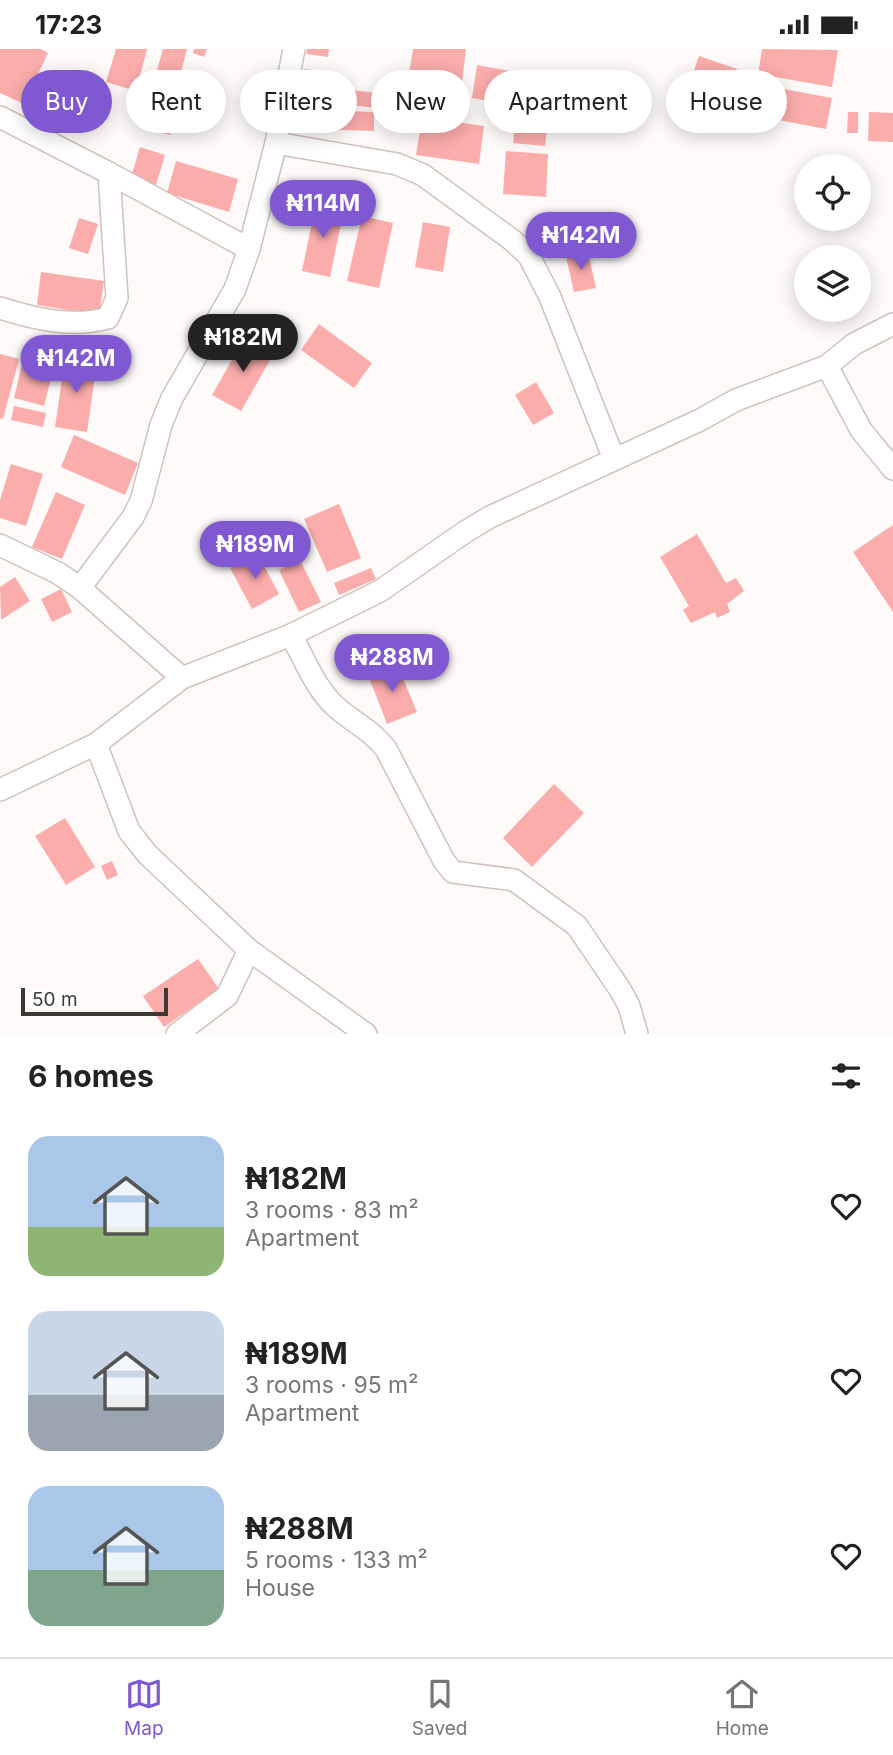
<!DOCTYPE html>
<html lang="en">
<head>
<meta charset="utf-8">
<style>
  body { margin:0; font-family:Inter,sans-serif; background:#f2f2f2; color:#222; height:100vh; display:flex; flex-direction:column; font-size:26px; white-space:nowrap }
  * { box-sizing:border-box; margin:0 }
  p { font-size:23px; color:#767676 }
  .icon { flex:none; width:38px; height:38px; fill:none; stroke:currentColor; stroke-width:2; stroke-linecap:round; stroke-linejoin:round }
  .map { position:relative; height:985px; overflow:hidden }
  .drawer { display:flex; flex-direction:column; background:#fff; flex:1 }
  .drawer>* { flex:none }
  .top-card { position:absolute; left:21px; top:21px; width:852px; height:63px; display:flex; gap:14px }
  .buttons { position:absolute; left:794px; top:105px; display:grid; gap:14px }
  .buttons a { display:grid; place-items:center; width:77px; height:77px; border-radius:50%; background:#fff; box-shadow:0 4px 18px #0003; font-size:35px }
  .scale { position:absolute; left:21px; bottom:18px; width:147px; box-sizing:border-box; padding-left:7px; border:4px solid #3e3937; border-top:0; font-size:19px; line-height:24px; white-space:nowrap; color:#3e3937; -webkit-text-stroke:5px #fff; paint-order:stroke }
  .price { position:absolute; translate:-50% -60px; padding:0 16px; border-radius:24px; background:#8058d1; color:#fff; font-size:23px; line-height:46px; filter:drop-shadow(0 2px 4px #0008) }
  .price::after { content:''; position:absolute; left:50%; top:42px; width:21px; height:16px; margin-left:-10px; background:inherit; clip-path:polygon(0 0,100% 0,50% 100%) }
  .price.active { background:#222; color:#fff }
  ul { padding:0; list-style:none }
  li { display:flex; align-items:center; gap:21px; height:175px; padding:0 28px }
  li span { display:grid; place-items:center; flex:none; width:196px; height:140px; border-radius:21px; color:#555 }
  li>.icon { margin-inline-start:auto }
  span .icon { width:84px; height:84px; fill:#fffc; stroke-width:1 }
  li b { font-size:30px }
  h2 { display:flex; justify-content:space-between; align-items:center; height:84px; padding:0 28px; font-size:30px }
  .chip { padding:0 24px; border-radius:32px; background:#fff; box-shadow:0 4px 18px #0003; font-size:24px; line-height:63px }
  .chip.active { background:#8058d1; color:#fff }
  .status { display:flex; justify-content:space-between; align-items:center; height:49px; padding:0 35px; background:#fff; direction:ltr }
  .status svg { height:19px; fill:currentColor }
  .menu { display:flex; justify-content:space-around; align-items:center; height:98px; border-top:2px solid #e0e0e0; background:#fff; font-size:19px; color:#767676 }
  .menu a { display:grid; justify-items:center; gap:4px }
  .menu .active { color:#8058d1 }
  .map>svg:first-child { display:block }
  .building { fill:#fbadac }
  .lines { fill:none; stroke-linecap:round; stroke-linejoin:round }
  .minor-casing { stroke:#d0c2bd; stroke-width:24 }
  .minor { stroke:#fff; stroke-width:21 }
</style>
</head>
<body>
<div class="status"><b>17:23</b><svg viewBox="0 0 49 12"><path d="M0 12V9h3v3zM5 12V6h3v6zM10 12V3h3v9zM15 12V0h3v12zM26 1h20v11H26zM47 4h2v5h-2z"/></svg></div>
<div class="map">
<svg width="893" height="985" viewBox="0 0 893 985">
  <rect width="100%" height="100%" fill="#fdfaf9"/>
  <g class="building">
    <path d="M0,0H41L48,4L24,55L0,44Z"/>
    <path d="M116,0H147L136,42L106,33Z"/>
    <path d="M163,0H187L176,42L153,36Z"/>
    <path d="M194,0H207L204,8L193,4Z"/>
    <path d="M307,0H329L328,8L306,5Z"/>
    <path d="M413,0H466L462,34L409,26Z"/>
    <path d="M762,0L838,1L832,38L758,25Z"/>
    <path d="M699,7L737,20L721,70L682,56Z"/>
    <path d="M477,16L532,26L526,59L472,49Z"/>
    <path d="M305,20L333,25L328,57L300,52Z"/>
    <path d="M408,34L436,36L434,61L406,58Z"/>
    <path d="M773,38L832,49L826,80L768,69Z"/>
    <path d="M341,40L397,46L395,61L340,55Z"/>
    <path d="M155,47L178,53L170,86L146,80Z"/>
    <path d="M313,61L374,63V82L312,80Z"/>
    <path d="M848,63H858V84H847Z"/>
    <path d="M869,63L893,64V93L868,92Z"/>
    <path d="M422,68L484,77L479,115L416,106Z"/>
    <path d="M515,77L547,80L545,97L513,94Z"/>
    <path d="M140,98L165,106L156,136L131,128Z"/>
    <path d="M506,102L548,105L546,148L503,145Z"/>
    <path d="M176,112L238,130L229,163L167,144Z"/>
    <path d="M316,154L344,160L330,228L302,222Z"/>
    <path d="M362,167L393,174L379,239L347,232Z"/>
    <path d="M79,169L98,175L88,205L69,199Z"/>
    <path d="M423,173L450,178L443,223L415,218Z"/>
    <path d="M588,203L596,239L574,243L566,208Z"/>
    <path d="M41,223L104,232L99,266L37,256Z"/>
    <path d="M319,275L372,314L354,339L301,301Z"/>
    <path d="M245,288L274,304L241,362L212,346Z"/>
    <path d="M26,298L57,305L44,357L14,349Z"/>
    <path d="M0,305L19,310L3,370L0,369Z"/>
    <path d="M65,309L97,314L87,383L55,378Z"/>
    <path d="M536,333L554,364L533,376L515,346Z"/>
    <path d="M14,357L46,364L43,378L11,371Z"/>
    <path d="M74,386L138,414L125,446L61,418Z"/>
    <path d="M11,415L43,425L26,477L0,469V451Z"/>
    <path d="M56,443L85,456L62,510L32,498Z"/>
    <path d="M339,455L361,509L327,523L304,470Z"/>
    <path d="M893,476V563L853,503Z"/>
    <path d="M697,485L726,534L736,529L744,542L727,555L730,563L717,569L715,563L691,574L683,561L689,557L660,508Z"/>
    <path d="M257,504L279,545L252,560L230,519Z"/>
    <path d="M300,511L321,553L299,563L279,521Z"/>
    <path d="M371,519L376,530L339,546L334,534Z"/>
    <path d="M15,528L30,552L1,571L0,538Z"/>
    <path d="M61,540L72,563L52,573L41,550Z"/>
    <path d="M397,615L417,663L387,675L368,626Z"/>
    <path d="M554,735L584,764L532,818L503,789Z"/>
    <path d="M65,769L95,818L66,836L35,787Z"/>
    <path d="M112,812L118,826L107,831L101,817Z"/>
    <path d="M198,910L219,940L164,978L143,947Z"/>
  </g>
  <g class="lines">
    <g class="minor-casing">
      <g id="minor">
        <path d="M0,68L109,124L249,200"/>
        <path d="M276,94L397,115L423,126L512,191L529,207L550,248L614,410"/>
        <path d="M0,259C34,270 73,279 108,269L117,249L109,124"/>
        <path d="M827,317L861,381L893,420"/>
        <path d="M0,496L58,524L80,539L182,629"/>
        <path d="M80,539L133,468L141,452L161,376L172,349L235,240L249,200L276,94L294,0"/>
        <path d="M291,586C304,609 315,639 335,657C352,673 372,681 386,700L444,812L453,823L514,831L577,877L621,942L629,957L637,985"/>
        <path d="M96,695L129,782L147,805L249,901L366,985"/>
        <path d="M0,741L96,695L182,629L291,586L380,542L465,483L490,468L700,371L736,351L827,317L854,295L893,275"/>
        <path d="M177,985L227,947L249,901"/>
      </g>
    </g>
    <use href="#minor" class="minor"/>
  </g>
</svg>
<div class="buttons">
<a><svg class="icon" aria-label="locate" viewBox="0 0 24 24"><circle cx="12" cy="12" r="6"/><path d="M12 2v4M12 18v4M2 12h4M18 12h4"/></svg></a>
<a><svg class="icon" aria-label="layers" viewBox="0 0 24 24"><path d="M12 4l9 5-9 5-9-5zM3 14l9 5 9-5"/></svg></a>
</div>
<div class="scale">50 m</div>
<b class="price" style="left:323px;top:191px">₦114M</b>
<b class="price" style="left:581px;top:223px">₦142M</b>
<b class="price active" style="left:243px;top:325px">₦182M</b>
<b class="price" style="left:76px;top:346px">₦142M</b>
<b class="price" style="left:255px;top:532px">₦189M</b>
<b class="price" style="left:392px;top:645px">₦288M</b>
<div class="top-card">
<a class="chip active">Buy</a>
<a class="chip">Rent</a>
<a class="chip">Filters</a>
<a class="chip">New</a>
<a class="chip">Apartment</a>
<a class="chip">House</a>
</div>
</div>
<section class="drawer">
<h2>6 homes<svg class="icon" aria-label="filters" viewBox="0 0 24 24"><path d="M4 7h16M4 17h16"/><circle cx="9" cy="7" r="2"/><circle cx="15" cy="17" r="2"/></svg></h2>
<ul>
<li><span style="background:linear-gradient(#a9c7e8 65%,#8fb573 0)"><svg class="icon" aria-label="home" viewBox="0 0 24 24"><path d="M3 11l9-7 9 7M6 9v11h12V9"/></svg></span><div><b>₦182M</b><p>3 rooms · 83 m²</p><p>Apartment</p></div><svg class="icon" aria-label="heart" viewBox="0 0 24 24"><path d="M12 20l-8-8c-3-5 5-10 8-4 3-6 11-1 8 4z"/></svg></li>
<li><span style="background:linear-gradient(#c9d6e8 60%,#9aa5b1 0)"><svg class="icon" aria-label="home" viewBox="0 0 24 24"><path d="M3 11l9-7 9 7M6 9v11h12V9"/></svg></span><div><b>₦189M</b><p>3 rooms · 95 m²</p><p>Apartment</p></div><svg class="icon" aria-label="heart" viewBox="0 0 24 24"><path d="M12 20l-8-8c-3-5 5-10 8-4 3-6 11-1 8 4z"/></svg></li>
<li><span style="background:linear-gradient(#a9c7e8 60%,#7fa58c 0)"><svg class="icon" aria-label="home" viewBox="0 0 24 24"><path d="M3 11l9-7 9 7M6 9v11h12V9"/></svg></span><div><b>₦288M</b><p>5 rooms · 133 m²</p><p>House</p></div><svg class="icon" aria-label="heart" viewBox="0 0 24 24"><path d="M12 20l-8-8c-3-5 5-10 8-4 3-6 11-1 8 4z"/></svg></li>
</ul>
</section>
<nav class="menu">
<a class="active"><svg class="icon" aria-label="map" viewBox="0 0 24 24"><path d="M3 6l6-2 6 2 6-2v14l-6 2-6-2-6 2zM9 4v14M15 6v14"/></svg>Map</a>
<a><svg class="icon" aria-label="saved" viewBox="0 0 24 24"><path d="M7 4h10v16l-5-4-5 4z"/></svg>Saved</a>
<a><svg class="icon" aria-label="home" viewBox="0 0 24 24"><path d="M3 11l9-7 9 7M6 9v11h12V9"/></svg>Home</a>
</nav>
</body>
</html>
